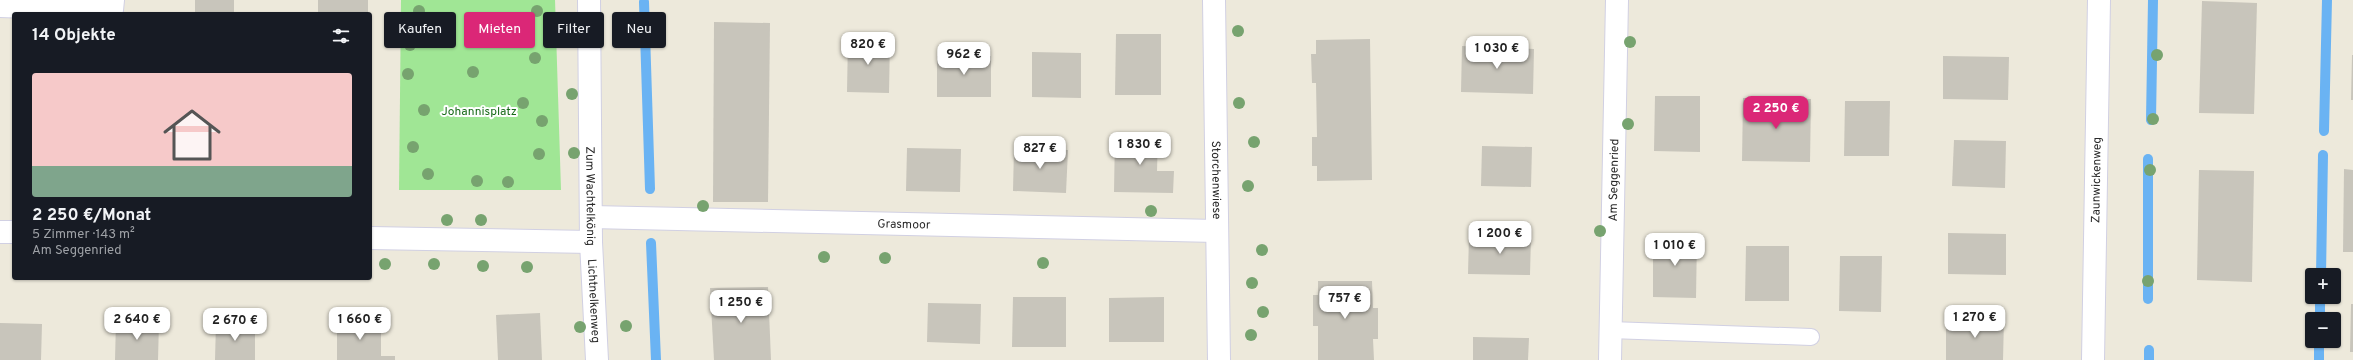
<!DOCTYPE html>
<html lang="de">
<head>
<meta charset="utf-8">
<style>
  body { margin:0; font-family:Overpass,sans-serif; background:#20242c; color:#f1f3f6; height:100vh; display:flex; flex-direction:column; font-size:15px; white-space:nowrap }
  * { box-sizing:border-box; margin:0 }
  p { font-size:13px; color:#9ea1a6 }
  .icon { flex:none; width:22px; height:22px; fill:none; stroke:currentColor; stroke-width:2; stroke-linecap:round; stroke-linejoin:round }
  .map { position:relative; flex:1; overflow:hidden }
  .drawer { position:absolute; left:12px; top:12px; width:360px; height:268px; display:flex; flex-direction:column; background:#171b24; border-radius:4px; box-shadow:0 1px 3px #0004 }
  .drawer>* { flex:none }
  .hud { position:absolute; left:384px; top:12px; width:380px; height:36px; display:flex; gap:8px }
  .fabs { position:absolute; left:2305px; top:268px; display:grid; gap:8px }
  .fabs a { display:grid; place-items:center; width:36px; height:36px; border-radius:4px; background:#171b24; box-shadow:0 1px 3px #0004; font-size:20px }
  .price { position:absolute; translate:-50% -34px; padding:0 9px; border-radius:8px; background:#fff; color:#222; font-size:13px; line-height:26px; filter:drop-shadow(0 1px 2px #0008) }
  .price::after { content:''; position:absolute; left:50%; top:24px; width:12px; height:9px; margin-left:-6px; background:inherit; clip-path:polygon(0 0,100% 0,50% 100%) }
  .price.current { background:#db2777; color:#fff }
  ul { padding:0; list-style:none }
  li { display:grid; align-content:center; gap:8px; height:212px; padding:0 20px }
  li+li { border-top:1px solid #363941 }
  li span { display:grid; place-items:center; height:124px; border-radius:4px; color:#555 }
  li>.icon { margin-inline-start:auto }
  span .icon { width:72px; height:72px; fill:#fffc; stroke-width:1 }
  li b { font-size:17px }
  h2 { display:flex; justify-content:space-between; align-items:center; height:48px; padding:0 20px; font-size:17px }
  .tag { padding:0 14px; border-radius:4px; background:#171b24; box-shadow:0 1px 3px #0004; font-size:14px; line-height:36px }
  .tag.current { background:#db2777; color:#fff }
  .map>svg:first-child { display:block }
  .green { fill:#a0e695 }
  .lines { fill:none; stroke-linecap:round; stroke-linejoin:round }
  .stream { stroke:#6ab3f3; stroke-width:10 }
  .building { fill:#c8c5bb }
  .lane-casing { stroke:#d1d0e3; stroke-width:18 }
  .street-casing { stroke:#d1d0e3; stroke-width:24 }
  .lane { stroke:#fff; stroke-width:16 }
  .street { stroke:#fff; stroke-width:22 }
  .tree { fill:#77a36f }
  .labels { text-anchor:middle; stroke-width:4; stroke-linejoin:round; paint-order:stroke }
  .park-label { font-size:12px; fill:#176a17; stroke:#fff }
  .street-label { font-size:12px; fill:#2a2a2a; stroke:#fff }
</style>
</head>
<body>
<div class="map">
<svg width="2353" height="360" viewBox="0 0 2353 360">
  <rect width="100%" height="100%" fill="#ede9db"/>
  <path class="green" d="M401,0H555L561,190H399Z"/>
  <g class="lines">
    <g class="stream">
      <path d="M644,2L650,189"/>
      <path d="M2151,120L2153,0"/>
      <path d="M2324,131L2327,0"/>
      <path d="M651,243L656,360"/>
      <path d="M2321,275L2323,155"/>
      <path d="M2148,299V159"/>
      <path d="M2320,319V297"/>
      <path d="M2149,360V350"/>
      <path d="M2319,360V341"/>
    </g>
  </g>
  <g class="building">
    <rect x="195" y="0" width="39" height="14"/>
    <rect x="318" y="0" width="50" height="14"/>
    <path d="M2202,1L2257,3L2254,114L2199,113Z"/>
    <path d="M714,22L770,23L768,202H713Z"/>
    <path d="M1116,34H1161V95H1115Z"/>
    <path d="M848,38L890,39L889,93L847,92Z"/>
    <path d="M1370,39L1372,180L1317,181V166H1312V137H1317L1316,83H1312L1311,54H1316V40Z"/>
    <path d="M1462,46L1534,49L1533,94L1461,92Z"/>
    <path d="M1032,52L1081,53V98L1032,97Z"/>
    <path d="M2352,55H2353V100H2351Z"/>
    <rect x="937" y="56" width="54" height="41"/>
    <path d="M1943,56L2009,57L2008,100L1943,99Z"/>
    <path d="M1655,96H1700V152L1654,151Z"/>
    <path d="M1743,98L1811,99L1810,162L1742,161Z"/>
    <path d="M1845,101H1890L1889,156H1844Z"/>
    <path d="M1115,134L1158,135L1157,171H1174L1173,193L1114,192Z"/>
    <path d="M1954,140L2006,141L2005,188L1952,186Z"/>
    <path d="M1482,146L1532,147L1531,187L1481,186Z"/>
    <path d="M907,148L961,149L960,192L906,191Z"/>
    <path d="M1014,148L1068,150L1066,193L1013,191Z"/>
    <path d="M2344,169L2353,170V252H2343Z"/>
    <path d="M2199,170L2254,171L2252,282L2197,280Z"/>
    <path d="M1948,233L2006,234V275L1948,274Z"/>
    <path d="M1469,235L1531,236L1530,275L1468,274Z"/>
    <path d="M1653,236L1697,237L1696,298L1653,297Z"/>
    <path d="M1746,246H1789V301H1745Z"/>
    <path d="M1840,256H1882L1881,312L1839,311Z"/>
    <path d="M1318,281H1372L1373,308H1378V339H1373L1374,360H1318V326H1313V295H1318Z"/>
    <path d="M768,287L771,360H714L710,288Z"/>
    <path d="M1013,297H1066V347H1012Z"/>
    <path d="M1164,297V342H1109V298Z"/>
    <path d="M928,303L981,304L980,344L927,342Z"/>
    <path d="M2351,304H2353V352H2350Z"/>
    <path d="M540,313L542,360H498L496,315Z"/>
    <path d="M1946,319H2004L2003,360H1946Z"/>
    <path d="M116,321L159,322L158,360H115Z"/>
    <path d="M337,321H381V356H395V360H337Z"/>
    <path d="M0,323L42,324L41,360H0Z"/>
    <path d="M216,323H255V360H215Z"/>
    <path d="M1473,337L1529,338L1528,360H1473Z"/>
  </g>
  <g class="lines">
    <g class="lane-casing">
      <path id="lane" d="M1610,330L1811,337"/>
    </g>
    <g class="street-casing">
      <g id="street">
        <path id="s1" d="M589,0L591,242L597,360"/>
        <path id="s2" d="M1214,0L1219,360"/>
        <path d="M0,6L112,10L113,0"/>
        <path id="s3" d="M591,217L1216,231"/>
        <path d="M0,232H14"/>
        <path d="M370,238L591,242"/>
        <path id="s4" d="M1610,360L1617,0"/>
        <path id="s5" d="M2093,360L2099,0"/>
      </g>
    </g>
    <use href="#lane" class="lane"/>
    <use href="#street" class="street"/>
  </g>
  <g class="tree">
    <circle cx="419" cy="11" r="6"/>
    <circle cx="537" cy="11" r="6"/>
    <circle cx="1238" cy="31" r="6"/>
    <circle cx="570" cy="36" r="6"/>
    <circle cx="1630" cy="42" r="6"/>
    <circle cx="410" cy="45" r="6"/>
    <circle cx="2157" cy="55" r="6"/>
    <circle cx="535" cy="58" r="6"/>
    <circle cx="473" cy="72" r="6"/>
    <circle cx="408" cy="74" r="6"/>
    <circle cx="572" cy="94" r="6"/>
    <circle cx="523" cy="103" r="6"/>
    <circle cx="1239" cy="103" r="6"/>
    <circle cx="424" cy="110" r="6"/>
    <circle cx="2153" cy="119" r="6"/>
    <circle cx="542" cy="121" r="6"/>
    <circle cx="1628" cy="124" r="6"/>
    <circle cx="1254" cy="142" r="6"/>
    <circle cx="413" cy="147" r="6"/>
    <circle cx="574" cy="153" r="6"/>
    <circle cx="539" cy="154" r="6"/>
    <circle cx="2150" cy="170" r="6"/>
    <circle cx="428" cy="174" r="6"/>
    <circle cx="477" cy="181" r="6"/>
    <circle cx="508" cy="182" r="6"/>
    <circle cx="1248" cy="186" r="6"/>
    <circle cx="703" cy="206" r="6"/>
    <circle cx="1151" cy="211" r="6"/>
    <circle cx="447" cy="220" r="6"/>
    <circle cx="481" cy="220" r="6"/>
    <circle cx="1600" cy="231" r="6"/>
    <circle cx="1262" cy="250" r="6"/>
    <circle cx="824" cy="257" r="6"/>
    <circle cx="885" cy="258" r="6"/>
    <circle cx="1043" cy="263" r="6"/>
    <circle cx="385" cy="264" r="6"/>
    <circle cx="434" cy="264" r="6"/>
    <circle cx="483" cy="266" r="6"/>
    <circle cx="527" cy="267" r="6"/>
    <circle cx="2148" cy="281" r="6"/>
    <circle cx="1252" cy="283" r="6"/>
    <circle cx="1263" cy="312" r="6"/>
    <circle cx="626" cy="326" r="6"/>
    <circle cx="580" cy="327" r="6"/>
    <circle cx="1251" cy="335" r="6"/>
  </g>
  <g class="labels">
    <g class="park-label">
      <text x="479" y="115">Johannisplatz</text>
    </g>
    <g class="street-label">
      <text dy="4" stroke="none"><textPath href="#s2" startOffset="180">Storchenwiese</textPath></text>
      <text dy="4" stroke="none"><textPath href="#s4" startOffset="180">Am Seggenried</textPath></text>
      <text dy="4" stroke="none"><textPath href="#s5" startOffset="180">Zaunwickenweg</textPath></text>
      <text dy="4" stroke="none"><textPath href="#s1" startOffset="196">Zum Wachtelkönig</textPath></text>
      <text dy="4" stroke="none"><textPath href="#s3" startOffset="313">Grasmoor</textPath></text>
      <text dy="4" stroke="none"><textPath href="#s1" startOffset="301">Lichtnelkenweg</textPath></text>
    </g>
  </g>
</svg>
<div class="fabs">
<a>+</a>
<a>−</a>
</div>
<b class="price" style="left:868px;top:66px">820 €</b>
<b class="price" style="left:1497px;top:70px">1 030 €</b>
<b class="price" style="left:964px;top:76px">962 €</b>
<b class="price current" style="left:1776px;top:130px">2 250 €</b>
<b class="price" style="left:1140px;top:166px">1 830 €</b>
<b class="price" style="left:1040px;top:170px">827 €</b>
<b class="price" style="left:1500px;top:255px">1 200 €</b>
<b class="price" style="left:1675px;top:267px">1 010 €</b>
<b class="price" style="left:1345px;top:320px">757 €</b>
<b class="price" style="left:741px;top:324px">1 250 €</b>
<b class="price" style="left:1975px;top:339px">1 270 €</b>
<b class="price" style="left:137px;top:341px">2 640 €</b>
<b class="price" style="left:360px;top:341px">1 660 €</b>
<b class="price" style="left:235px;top:342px">2 670 €</b>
<div class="hud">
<a class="tag">Kaufen</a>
<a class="tag current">Mieten</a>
<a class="tag">Filter</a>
<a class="tag">Neu</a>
</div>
<section class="drawer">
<h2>14 Objekte<svg class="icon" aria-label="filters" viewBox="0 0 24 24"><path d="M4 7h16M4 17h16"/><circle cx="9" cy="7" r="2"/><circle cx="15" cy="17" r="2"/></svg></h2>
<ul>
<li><span style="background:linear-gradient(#f6c9c9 75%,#7fa58c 0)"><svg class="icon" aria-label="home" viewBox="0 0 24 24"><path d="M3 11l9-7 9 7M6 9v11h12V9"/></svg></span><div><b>2 250 €/Monat</b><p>5 Zimmer · 143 m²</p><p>Am Seggenried</p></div></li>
</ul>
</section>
</div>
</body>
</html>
